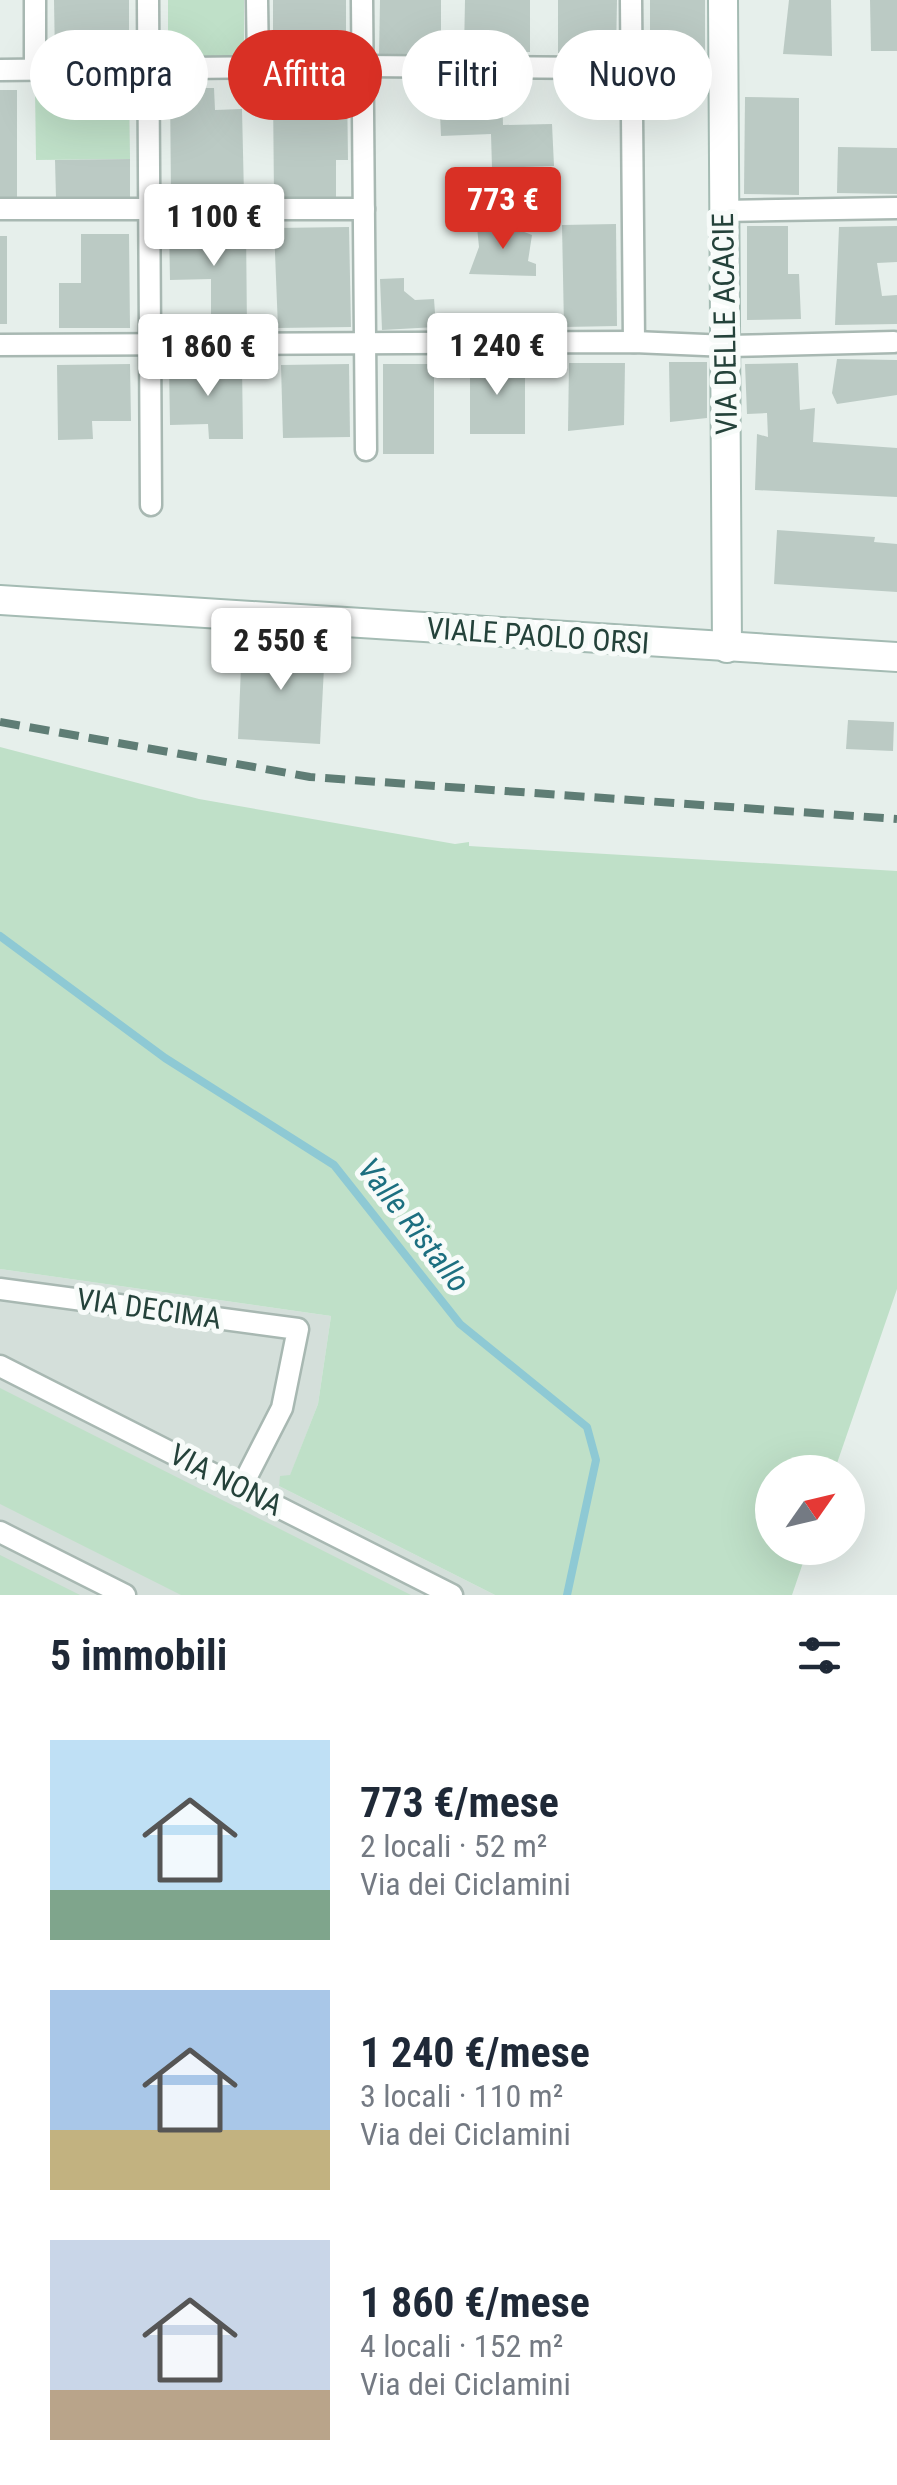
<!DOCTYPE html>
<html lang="it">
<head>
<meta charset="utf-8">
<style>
  body { margin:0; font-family:"Roboto Condensed",sans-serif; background:#f6f6f7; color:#1f2937; height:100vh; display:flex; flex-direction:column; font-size:38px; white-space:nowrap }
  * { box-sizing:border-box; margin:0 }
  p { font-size:32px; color:#747a83 }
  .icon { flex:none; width:55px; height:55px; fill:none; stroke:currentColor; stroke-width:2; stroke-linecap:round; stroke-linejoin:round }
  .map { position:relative; height:1595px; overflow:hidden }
  .sheet { display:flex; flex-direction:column; background:#fff; flex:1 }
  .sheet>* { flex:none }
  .guide { position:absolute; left:30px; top:30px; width:838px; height:90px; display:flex; gap:20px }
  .needle { width:65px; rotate:56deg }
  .fabs { position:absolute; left:755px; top:1455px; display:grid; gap:20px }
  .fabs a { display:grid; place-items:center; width:110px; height:110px; border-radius:50%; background:#fff; box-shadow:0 10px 40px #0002; font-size:50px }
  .price { position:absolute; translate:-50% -85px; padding:0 22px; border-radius:10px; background:#fff; color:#222; font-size:32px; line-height:65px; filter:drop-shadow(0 2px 5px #0008) }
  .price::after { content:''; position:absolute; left:50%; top:60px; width:30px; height:22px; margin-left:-15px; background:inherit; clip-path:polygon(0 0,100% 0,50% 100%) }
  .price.on { background:#d93025; color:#fff }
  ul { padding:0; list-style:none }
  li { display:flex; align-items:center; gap:30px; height:250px; padding:0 50px }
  li span { display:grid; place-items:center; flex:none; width:280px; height:200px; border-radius:0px; color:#555 }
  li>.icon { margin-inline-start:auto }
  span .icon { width:120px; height:120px; fill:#fffc; stroke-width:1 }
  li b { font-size:42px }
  h2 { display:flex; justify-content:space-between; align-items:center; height:120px; padding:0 50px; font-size:42px }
  .tag { padding:0 35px; border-radius:45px; background:#fff; box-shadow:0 10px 40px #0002; font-size:35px; line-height:90px }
  .tag.on { background:#d93025; color:#fff }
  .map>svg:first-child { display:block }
  .built { fill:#d4dfda }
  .green { fill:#bfe0c8 }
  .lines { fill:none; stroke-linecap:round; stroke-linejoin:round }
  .stream { stroke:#8ec9d4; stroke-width:8 }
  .building { fill:#bbcac4 }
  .street-casing { stroke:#a8b8b2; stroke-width:25 }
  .secondary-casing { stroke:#a4bbb3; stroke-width:32 }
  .street { stroke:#fff; stroke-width:20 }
  .secondary { stroke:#fff; stroke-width:28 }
  .rail { stroke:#5f7d75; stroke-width:8; stroke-dasharray:20 10; stroke-linecap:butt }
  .labels { text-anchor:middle; stroke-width:10; stroke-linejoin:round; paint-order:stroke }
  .street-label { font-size:30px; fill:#24423a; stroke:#f7fbf9 }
  .water-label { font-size:32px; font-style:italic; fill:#1c6f80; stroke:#f7fbf9 }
</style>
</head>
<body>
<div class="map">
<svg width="897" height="1595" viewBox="0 0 897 1595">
  <rect width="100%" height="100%" fill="#e6efeb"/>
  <path class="built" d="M0,1269L331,1316L318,1404L290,1476H281L279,1486L495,1595H0Z"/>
  <g class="green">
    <rect x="168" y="0" width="76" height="59"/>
    <path d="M129,87L130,159L36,160L35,88Z"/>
    <path d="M0,747L199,799L455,844L469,842V846L897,871V1289L834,1472H772V1548H808L792,1595H495L279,1486L280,1476L290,1475L318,1404L331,1316L0,1269Z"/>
    <path d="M0,1388L411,1595H181L0,1504Z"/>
    <path d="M0,1555L80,1595H0Z"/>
  </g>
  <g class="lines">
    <path class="stream" d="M0,936L165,1058L334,1165L460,1324L587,1427L596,1460L567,1595"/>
  </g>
  <g class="building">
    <path d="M54,0H129V58H55Z"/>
    <path d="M273,0H346V57L273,56Z"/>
    <path d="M380,0H441V58L379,57Z"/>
    <path d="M465,0H530V52H464Z"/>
    <path d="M558,0H617L616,54L558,53Z"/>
    <path d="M650,0H705V52L650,51Z"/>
    <path d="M789,0H831L832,56L783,54Z"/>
    <path d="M870,0H897V51H871Z"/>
    <path d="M347,84L348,160H336V197H274L273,93L312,92V85Z"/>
    <path d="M170,88H214L215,110L242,109L244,196H171Z"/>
    <rect x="0" y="90" width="17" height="107"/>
    <path d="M502,91L503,125L552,124L554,166L492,168L491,134L441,136L439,92Z"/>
    <path d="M745,97L799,98V195L744,194Z"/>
    <path d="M838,147L897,148V194L837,193Z"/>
    <path d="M130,159V197L56,198L55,160Z"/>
    <path d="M616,224L617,326L564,327L562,225Z"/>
    <path d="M506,225L532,235L528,261L536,264V276L469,274L479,247L477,227Z"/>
    <path d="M246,226L247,331H211V279L170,280L169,227Z"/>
    <path d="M747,226H788V274H799L801,319L747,320Z"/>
    <path d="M897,226V262L877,263L882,296L897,295V324L835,325L839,227Z"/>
    <path d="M349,227L351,327L278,328L274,228Z"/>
    <path d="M81,234H129L130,328H59V283H81Z"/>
    <rect x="0" y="236" width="7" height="88"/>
    <path d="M404,278V291L415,300L434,299L436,327L382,330L380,279Z"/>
    <path d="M837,359L897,360V395L837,404L832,393Z"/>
    <path d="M669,362H707V418L670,422Z"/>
    <rect x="470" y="363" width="55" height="71"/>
    <path d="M569,363H625L624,425L568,431Z"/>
    <path d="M798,363L800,410L815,408L813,442L897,448V497L755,490L757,434L768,437L767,413L747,414L745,364Z"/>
    <path d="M130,364L131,421H92L93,439L58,440L57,365Z"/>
    <path d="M349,364L350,437L283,438L281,365Z"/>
    <rect x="383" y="364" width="51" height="90"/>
    <path d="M242,365L243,439H209L208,424L170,425L169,366Z"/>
    <path d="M777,530L875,537L874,542L897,544V592L774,584Z"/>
    <path d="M242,643L325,648L320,744L238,739Z"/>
    <path d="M848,720L894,722L893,751L846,749Z"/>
  </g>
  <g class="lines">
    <g class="street-casing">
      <g id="street">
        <path d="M35,0V69"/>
        <path d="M148,0L151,505"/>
        <path d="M257,0L258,67"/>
        <path d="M362,0L366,450"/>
        <path d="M631,0L634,342"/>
        <path d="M0,70L363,66L724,69"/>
        <path d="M0,209H364"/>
        <path d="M723,211L897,208"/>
        <path d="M0,345L634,342L728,346L894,342"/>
        <path d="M0,1289L298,1329L282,1408L241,1488"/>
        <path d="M0,1366L452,1595"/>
        <path d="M0,1532L125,1595"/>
      </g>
    </g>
    <g class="secondary-casing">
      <g id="secondary">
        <path d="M723,0L727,648"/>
        <path d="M0,600L897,657"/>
      </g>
    </g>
    <use href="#street" class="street"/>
    <use href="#secondary" class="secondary"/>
    <path class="rail" d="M0,722L310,777L897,819"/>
  </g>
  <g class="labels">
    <g class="street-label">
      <text transform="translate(725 324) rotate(-91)" y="10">VIA DELLE ACACIE</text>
      <text transform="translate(538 636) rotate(4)" y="10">VIALE PAOLO ORSI</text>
      <text transform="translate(149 1309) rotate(8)" y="10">VIA DECIMA</text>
      <text transform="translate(226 1480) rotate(27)" y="10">VIA NONA</text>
    </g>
    <g class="water-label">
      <text transform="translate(414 1225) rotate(52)" y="11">Valle Ristallo</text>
    </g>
  </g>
</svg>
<div class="fabs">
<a><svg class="needle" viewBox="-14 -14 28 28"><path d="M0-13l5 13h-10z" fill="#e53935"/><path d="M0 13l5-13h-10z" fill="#747a83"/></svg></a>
</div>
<b class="price on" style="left:503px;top:252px">773 €</b>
<b class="price" style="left:214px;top:269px">1 100 €</b>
<b class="price" style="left:497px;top:398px">1 240 €</b>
<b class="price" style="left:208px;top:399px">1 860 €</b>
<b class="price" style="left:281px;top:693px">2 550 €</b>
<div class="guide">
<a class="tag">Compra</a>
<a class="tag on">Affitta</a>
<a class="tag">Filtri</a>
<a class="tag">Nuovo</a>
</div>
</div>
<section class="sheet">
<h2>5 immobili<svg class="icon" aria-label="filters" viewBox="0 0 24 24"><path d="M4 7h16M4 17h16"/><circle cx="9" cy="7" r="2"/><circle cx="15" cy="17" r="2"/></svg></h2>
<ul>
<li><span style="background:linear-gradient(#bfe0f5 75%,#7fa58c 0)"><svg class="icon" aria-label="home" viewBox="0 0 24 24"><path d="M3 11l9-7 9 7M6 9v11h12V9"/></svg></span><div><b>773 €/mese</b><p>2 locali · 52 m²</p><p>Via dei Ciclamini</p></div></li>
<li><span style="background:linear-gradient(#a9c7e8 70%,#c2b280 0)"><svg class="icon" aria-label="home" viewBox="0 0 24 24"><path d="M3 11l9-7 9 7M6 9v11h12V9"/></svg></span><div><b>1 240 €/mese</b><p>3 locali · 110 m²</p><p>Via dei Ciclamini</p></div></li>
<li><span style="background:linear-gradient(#c9d6e8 75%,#b9a48a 0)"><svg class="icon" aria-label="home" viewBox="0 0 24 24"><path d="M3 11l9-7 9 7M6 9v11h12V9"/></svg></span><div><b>1 860 €/mese</b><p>4 locali · 152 m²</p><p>Via dei Ciclamini</p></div></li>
</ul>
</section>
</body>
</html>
